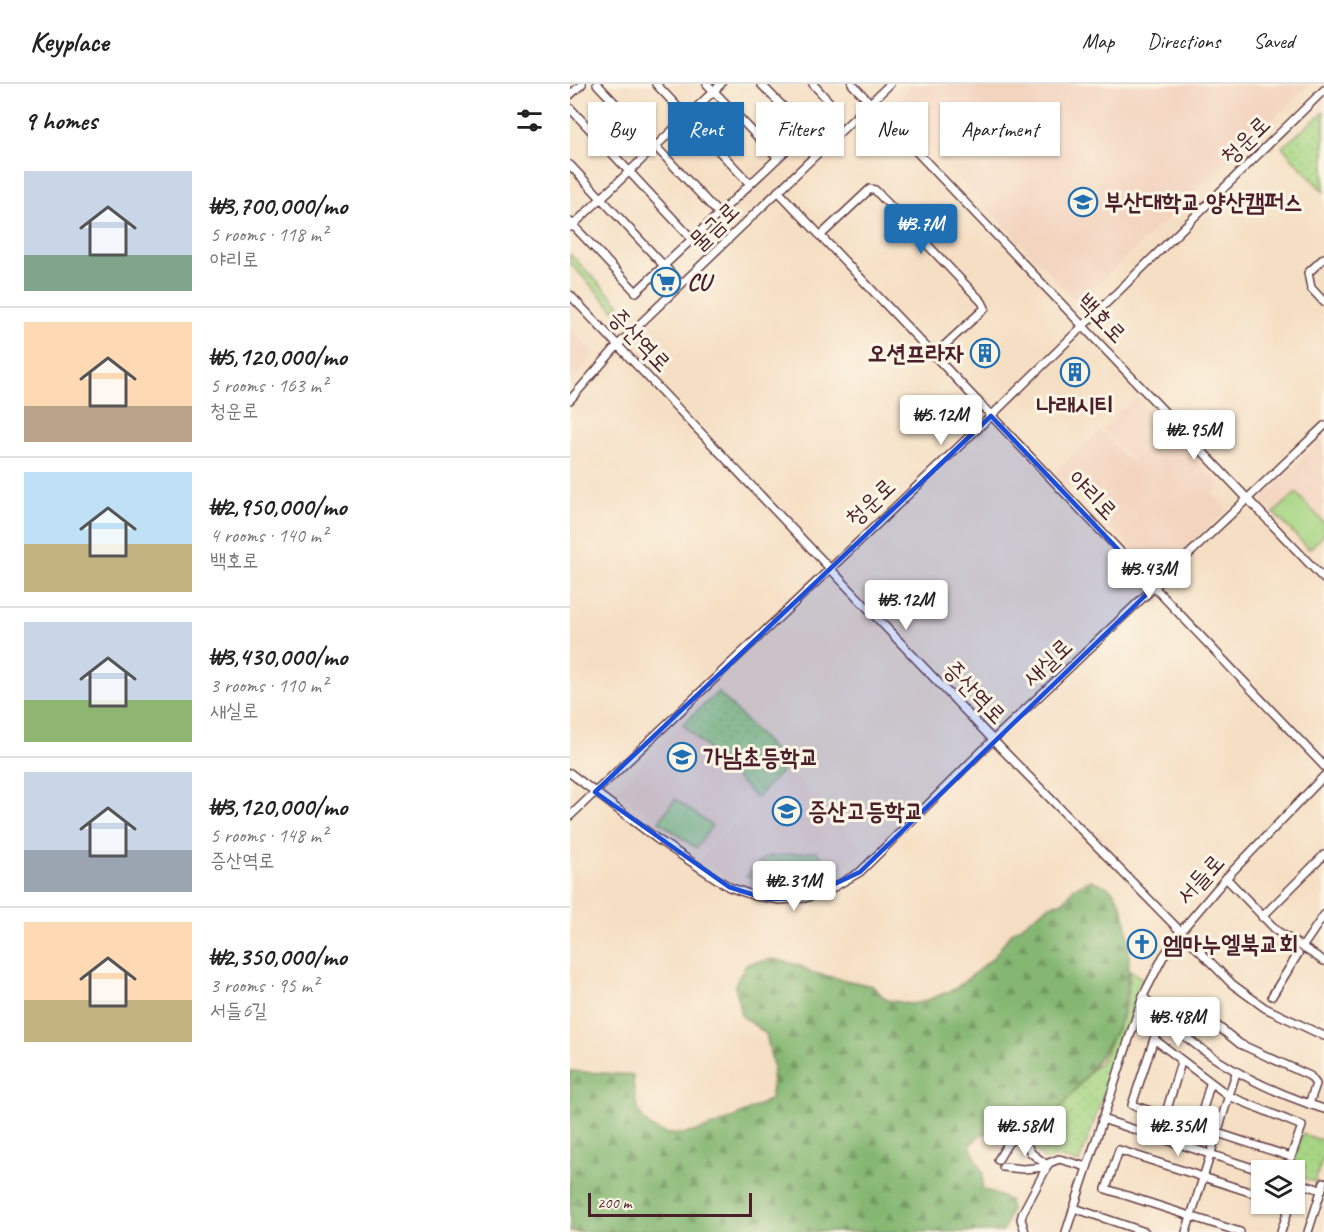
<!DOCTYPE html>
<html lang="en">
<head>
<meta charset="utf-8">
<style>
  body { margin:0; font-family:Caveat,"Poor Story",sans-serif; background:#f6f6f6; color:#222; height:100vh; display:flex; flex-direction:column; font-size:22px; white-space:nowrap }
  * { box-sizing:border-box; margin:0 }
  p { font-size:20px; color:#767676 }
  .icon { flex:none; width:33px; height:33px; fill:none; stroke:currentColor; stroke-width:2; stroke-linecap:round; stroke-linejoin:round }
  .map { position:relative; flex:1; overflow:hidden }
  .details { display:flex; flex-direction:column; background:#fff; width:570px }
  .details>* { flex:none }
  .hud { position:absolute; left:18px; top:18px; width:570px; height:54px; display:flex; gap:12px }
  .buttons { position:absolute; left:681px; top:1076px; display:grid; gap:12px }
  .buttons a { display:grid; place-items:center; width:54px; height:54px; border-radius:0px; background:#fff; box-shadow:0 2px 4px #0004; font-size:30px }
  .scale { position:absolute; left:18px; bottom:15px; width:164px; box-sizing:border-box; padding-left:6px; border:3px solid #4a1f2b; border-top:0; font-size:16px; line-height:21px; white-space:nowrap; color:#4a1f2b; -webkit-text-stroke:4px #fcf5e5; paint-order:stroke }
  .price { position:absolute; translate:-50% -51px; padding:0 14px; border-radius:6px; background:#fff; color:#222; font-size:20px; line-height:39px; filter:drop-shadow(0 2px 3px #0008) }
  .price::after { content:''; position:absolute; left:50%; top:36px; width:18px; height:14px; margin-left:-9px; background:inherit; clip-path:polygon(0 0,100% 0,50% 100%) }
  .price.selected { background:#1f6fb2; color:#fff }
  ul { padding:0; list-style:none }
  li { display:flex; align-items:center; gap:18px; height:150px; padding:0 24px }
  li+li { border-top:2px solid #e0e0e0 }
  li span { display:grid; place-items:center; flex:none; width:168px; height:120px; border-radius:0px; color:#555 }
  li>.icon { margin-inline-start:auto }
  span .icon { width:72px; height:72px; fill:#fffc; stroke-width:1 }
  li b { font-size:26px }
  h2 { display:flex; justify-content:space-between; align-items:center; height:72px; padding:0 24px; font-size:26px }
  .chip { padding:0 21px; border-radius:0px; background:#fff; box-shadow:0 2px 4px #0004; font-size:21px; line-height:54px }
  .chip.selected { background:#1f6fb2; color:#fff }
  header { display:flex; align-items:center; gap:36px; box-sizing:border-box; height:84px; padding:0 30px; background:#fff; border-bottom:2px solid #e0e0e0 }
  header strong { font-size:28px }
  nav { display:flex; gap:33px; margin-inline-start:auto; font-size:21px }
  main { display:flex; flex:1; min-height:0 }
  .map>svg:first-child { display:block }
  .built { fill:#f3d4bf }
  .grass { fill:url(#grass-dots); stroke:#787a58; stroke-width:1.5 }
  .forest { fill:url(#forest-firs); stroke:#686b4e; stroke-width:1.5 }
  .garden { fill:#a7d684; stroke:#787a58; stroke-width:1.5 }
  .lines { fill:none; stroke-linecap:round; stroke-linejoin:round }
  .minor-casing { stroke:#643c42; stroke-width:10 }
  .minor { stroke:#fff; stroke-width:7 }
  .marked { fill:#1d4ed8; fill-opacity:0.2; stroke:#1d4ed8; stroke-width:4.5; stroke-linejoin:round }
  .labels { text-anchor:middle; stroke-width:6; stroke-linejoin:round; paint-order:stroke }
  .street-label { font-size:24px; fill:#4a1f2b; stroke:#fcf5e5 }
  .poi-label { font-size:24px; font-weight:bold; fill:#4a1f2b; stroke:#fcf5e5; text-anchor:start }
</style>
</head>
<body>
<header>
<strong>Keyplace</strong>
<nav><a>Map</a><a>Directions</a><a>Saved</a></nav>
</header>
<main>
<section class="details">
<h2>9 homes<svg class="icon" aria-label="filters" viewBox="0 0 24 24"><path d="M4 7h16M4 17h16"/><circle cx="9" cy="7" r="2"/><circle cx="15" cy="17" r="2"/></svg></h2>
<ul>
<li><span style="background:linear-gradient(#c9d6e8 70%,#7fa58c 0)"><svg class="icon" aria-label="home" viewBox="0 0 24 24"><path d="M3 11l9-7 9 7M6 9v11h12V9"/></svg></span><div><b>₩3,700,000/mo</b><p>5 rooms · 118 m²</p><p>야리로</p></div></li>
<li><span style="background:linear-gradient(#ffd9b3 70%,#b9a48a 0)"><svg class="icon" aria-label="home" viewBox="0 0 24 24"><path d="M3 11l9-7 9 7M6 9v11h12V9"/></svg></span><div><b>₩5,120,000/mo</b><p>5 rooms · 163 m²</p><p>청운로</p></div></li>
<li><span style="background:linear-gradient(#bfe0f5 60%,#c2b280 0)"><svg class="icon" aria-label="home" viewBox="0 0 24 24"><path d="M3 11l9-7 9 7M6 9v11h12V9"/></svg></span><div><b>₩2,950,000/mo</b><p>4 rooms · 140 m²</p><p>백호로</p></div></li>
<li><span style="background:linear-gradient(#c9d6e8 65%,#8fb573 0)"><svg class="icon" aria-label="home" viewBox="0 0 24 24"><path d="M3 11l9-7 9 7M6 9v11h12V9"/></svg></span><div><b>₩3,430,000/mo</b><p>3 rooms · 110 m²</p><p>새실로</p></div></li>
<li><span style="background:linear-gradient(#c9d6e8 65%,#9aa5b1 0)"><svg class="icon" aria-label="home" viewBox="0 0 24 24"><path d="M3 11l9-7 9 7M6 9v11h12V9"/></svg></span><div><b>₩3,120,000/mo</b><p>5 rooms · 148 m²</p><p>증산역로</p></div></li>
<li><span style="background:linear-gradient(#ffd9b3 65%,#c2b280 0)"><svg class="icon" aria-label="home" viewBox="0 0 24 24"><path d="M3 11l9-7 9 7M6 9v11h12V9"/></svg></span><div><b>₩2,350,000/mo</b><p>3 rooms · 95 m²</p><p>서들6길</p></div></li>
</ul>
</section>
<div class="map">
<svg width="754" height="1148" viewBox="0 0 754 1148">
  <defs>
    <pattern id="grass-dots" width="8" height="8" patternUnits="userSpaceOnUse" patternTransform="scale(1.5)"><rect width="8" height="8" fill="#a7d684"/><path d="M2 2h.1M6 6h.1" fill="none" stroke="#91b772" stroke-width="1.8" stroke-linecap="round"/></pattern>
    <pattern id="forest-firs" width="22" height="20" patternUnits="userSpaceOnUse" patternTransform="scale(1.5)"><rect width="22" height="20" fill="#85b772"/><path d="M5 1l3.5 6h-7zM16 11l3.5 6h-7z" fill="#6f945e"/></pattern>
  </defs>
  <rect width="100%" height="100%" fill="#fcf5e5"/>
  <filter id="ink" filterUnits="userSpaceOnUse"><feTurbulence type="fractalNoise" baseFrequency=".0167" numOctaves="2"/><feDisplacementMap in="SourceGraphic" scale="12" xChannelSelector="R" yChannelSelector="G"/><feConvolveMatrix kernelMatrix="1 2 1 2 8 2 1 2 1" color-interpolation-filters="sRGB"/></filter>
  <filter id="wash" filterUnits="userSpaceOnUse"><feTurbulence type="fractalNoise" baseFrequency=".008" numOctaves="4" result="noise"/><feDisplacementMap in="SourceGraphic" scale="24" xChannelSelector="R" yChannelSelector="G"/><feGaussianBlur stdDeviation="1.35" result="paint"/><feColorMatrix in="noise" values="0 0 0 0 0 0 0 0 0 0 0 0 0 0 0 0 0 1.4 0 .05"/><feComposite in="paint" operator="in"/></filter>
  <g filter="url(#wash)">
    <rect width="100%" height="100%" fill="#f5dfc4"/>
    <g class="built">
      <path d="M341,0H740L510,216L503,214L319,22Z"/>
      <path d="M0,244L24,270L0,298Z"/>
      <path d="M566,313L594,342L561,374L533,345Z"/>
      <path d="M596,343L652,402L643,410L657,426L594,483L580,482L516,420Z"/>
      <path d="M530,347L559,378L515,419L486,389Z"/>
      <path d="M754,354V454L739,469L693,419L694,413Z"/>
      <path d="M113,640L186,714L130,769L46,706Z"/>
      <path d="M218,686L295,767L251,799L220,808L177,802L158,794L130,774Z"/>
    </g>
    <g class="grass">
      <path d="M754,28V108L712,63Z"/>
      <path d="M0,170L50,221L44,226L0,179Z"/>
      <path d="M148,608L218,681L186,714L113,640Z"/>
      <path d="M560,886L575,897L509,1079L487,1073L476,1077L465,1066L467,1052L525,982L530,979L551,936L558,913Z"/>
      <path d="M732,1050L754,1057V1070L745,1098L725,1091L724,1086H721Z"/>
    </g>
    <path class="forest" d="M521,796C528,799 537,801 542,806C566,832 561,907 549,939C538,967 486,1034 462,1052L431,1048L411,1050L400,1062L413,1090L412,1105L439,1116L441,1126L433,1148H0V987L63,991C64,1090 149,1041 201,1015L203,981L196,950L171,931L165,901L176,880L204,875L228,881L243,889L302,902L317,916L341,920L353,918L385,905L424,873L440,850L479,822L494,817L504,804Z"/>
    <g class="garden">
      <path d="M726,409L754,439V451L739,465L704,429Z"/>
      <path d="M105,715L142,742L126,764L89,737Z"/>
      <path d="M246,767L260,783C233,797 207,800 176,792L196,773Z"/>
    </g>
  </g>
  <g filter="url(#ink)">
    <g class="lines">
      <g class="minor-casing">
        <g id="minor">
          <path d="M27,0L149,130"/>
          <path d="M86,0L180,100"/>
          <path d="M137,0L208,74"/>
          <path d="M191,0L253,64"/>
          <path d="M282,0L754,495"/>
          <path d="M0,11L12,0"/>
          <path d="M0,24L122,155"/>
          <path d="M0,81L111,200"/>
          <path d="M208,107L754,682"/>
          <path d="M0,138L66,208L263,22L243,0"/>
          <path d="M1,143L151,0"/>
          <path d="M250,152L300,105L305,106L412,218L415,224L363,272"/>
          <path d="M754,174L738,189L741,204L754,218"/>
          <path d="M0,211L423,656L662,900L695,924L754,952"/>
          <path d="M0,316L48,261L320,0"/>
          <path d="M0,689L87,755L159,803L185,812L210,816L235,814L259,806L290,788L423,656L754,342"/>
          <path d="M0,732L421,332L754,6"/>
          <path d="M656,794L707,847L754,877"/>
          <path d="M692,833L754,771"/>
          <path d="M735,859L754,831"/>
          <path d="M573,912C619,964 674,997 739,1020"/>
          <path d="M702,912L728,870"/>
          <path d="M599,939L616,920H620L670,960L740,992L746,1000L739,1020L754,1025"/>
          <path d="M584,955L659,1012L732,1042L721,1073L562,1021L586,949"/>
          <path d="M595,1032L611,978"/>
          <path d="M532,1035L692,1087"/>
          <path d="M628,1043L640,1000"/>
          <path d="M428,1076L438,1059L448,1052L454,1054L461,1069L477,1081"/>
          <path d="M433,1083L453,1085L476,1083"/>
          <path d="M724,1097L751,1106"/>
          <path d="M504,1124L575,1148"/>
          <path d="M455,1148L451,1135L453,1128L479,1079L489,1075L517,1083"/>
          <path d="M496,1148L573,912L593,873L611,847L656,794L754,692"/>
          <path d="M616,1148L666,989"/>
          <path d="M670,1148L536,1105L549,1066L692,1112"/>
          <path d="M711,1148L720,1121L714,1119"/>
          <path d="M738,1148L754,1098"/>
        </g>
      </g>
      <use href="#minor" class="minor"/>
    </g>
  </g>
  <path class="marked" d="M421,332L584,503L290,788L235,814L197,815L159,803L25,708Z"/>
  <defs>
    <g id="school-ring" transform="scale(1.5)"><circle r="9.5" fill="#fcf5e5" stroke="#1f6fb2" stroke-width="1.5"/><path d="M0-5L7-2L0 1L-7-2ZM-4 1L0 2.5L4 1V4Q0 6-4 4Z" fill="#1f6fb2"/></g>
    <g id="supermarket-ring" transform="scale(1.5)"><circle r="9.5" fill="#fcf5e5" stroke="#1f6fb2" stroke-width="1.5"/><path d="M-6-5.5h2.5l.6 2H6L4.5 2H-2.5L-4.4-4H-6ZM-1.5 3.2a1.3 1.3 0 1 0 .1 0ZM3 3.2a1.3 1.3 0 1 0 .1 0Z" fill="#1f6fb2"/></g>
    <g id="building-ring" transform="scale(1.5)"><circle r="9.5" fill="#fcf5e5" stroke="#1f6fb2" stroke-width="1.5"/><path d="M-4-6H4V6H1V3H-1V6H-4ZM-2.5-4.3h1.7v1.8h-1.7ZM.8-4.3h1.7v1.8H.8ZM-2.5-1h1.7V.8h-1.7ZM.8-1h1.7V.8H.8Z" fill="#1f6fb2"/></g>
    <g id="church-ring" transform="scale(1.5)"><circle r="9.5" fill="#fcf5e5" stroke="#1f6fb2" stroke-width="1.5"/><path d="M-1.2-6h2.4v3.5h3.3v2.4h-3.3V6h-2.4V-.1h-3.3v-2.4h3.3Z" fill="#1f6fb2"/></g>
  </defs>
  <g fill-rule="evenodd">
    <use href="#school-ring" x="513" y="118"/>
    <use href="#supermarket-ring" x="96" y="198"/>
    <use href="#building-ring" x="415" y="269"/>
    <use href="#building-ring" x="505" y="288"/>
    <use href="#school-ring" x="112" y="673"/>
    <use href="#school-ring" x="217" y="727"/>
    <use href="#church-ring" x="572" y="860"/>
  </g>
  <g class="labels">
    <g class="street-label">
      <text transform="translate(675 56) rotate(-44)" y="8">청운로</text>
      <text transform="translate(144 142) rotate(-44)" y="8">물금로</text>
      <text transform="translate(532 234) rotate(46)" y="8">백호로</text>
      <text transform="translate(70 256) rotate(46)" y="8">증산역로</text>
      <text transform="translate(523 411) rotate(46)" y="8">야리로</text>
      <text transform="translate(300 418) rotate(-43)" y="8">청운로</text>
      <text transform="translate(477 578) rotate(-43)" y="8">새실로</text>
      <text transform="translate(405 608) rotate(46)" y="8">증산역로</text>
      <text transform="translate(630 795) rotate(-48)" y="8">서들로</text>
    </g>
    <g class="poi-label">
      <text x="534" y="126">부산대학교 양산캠퍼스</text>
      <text x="117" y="206">CU</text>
      <text x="394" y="277" text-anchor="end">오션프라자</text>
      <text x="505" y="329" text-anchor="middle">나래시티</text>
      <text x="133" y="681">가남초등학교</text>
      <text x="238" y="735">증산고등학교</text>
      <text x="593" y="868">엠마누엘북교회</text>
    </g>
  </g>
</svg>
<div class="buttons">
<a><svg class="icon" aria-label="layers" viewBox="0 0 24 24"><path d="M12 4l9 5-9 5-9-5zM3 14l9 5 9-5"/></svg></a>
</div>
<div class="scale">200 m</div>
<b class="price selected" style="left:351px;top:171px">₩3.7M</b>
<b class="price" style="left:371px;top:362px">₩5.12M</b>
<b class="price" style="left:624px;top:377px">₩2.95M</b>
<b class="price" style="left:579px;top:516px">₩3.43M</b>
<b class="price" style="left:336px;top:547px">₩3.12M</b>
<b class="price" style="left:224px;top:828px">₩2.31M</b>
<b class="price" style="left:608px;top:964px">₩3.48M</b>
<b class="price" style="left:455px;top:1073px">₩2.58M</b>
<b class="price" style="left:608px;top:1073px">₩2.35M</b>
<div class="hud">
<a class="chip">Buy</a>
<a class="chip selected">Rent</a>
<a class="chip">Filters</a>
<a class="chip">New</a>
<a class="chip">Apartment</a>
</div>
</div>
</main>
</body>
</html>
